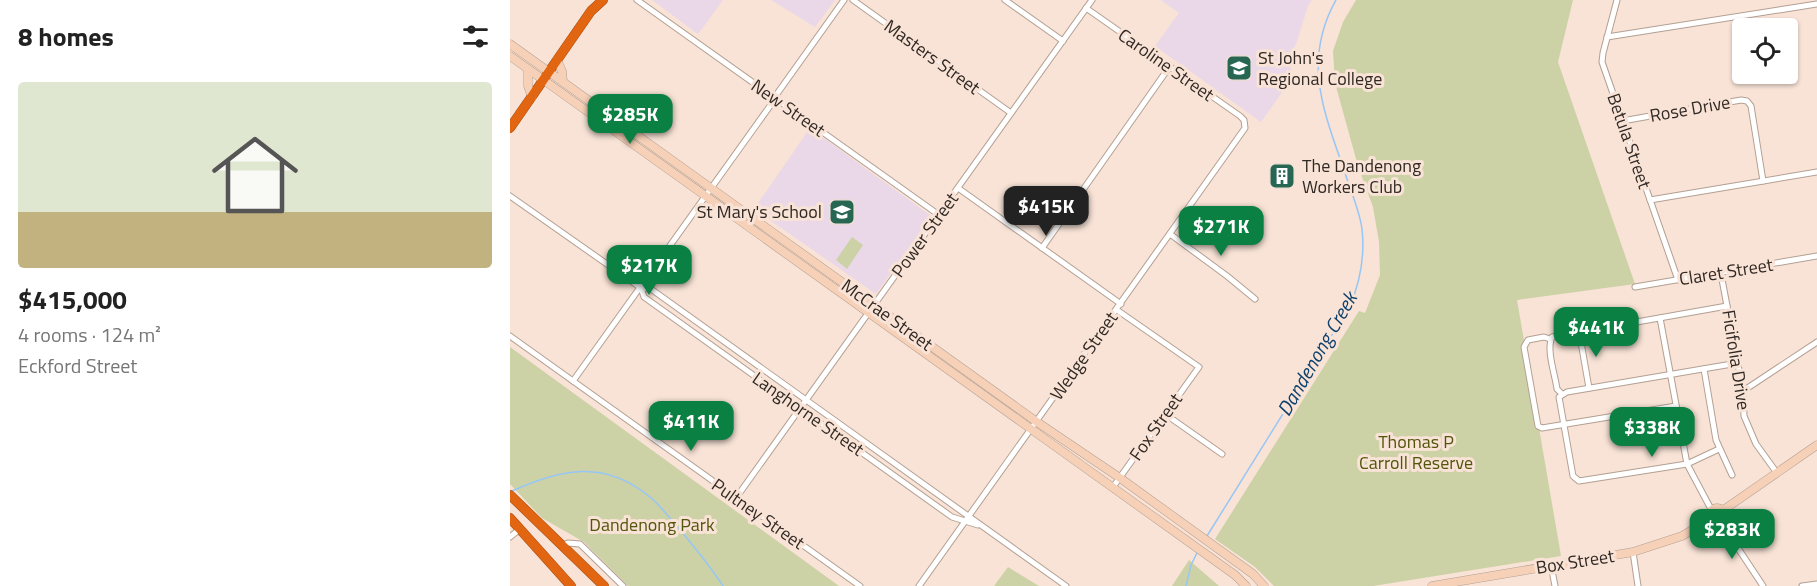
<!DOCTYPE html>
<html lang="en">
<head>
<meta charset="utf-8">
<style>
  body { margin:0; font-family:"Titillium Web",sans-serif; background:#f6f6f6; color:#222; height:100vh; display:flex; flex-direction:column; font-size:22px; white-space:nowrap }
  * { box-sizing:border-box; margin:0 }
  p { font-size:20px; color:#767676 }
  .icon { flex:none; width:33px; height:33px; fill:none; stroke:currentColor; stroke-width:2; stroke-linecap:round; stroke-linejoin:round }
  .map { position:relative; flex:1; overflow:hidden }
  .sheet { display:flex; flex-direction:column; background:#fff; width:510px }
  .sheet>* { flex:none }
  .buttons { position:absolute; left:1222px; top:18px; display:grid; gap:12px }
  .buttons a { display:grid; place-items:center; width:66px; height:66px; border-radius:6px; background:#fff; box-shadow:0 2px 4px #0004; font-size:30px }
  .price { position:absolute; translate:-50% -51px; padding:0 14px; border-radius:12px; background:#0b8043; color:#fff; font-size:20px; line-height:39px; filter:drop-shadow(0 2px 3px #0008) }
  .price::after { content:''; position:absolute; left:50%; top:36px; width:18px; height:14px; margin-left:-9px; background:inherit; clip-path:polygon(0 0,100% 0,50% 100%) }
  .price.active { background:#222; color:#fff }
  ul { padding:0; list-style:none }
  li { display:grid; align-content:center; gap:12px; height:318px; padding:0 18px }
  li+li { border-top:2px solid #e0e0e0 }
  li span { display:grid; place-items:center; height:186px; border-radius:6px; color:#555 }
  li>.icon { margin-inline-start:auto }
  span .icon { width:108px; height:108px; fill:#fffc; stroke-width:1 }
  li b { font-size:26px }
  h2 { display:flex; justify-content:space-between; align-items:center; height:72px; padding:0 18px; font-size:26px }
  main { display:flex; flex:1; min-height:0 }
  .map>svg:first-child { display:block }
  .education { fill:#ead7e8 }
  .green { fill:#ccd2a6 }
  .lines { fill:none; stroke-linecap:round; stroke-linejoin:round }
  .stream { stroke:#97c6f6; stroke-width:1.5 }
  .street-casing { stroke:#b3a093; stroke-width:7 }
  .secondary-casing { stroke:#b3a093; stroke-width:9 }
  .highway-casing { stroke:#a45017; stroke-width:10 }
  .street { stroke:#fff; stroke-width:5 }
  .secondary { stroke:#f6d1b8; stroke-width:8 }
  .highway { stroke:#e26511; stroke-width:9 }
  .labels { text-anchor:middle; stroke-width:6; stroke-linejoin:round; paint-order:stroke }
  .street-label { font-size:18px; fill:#302823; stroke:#f8e3d6 }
  .poi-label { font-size:18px; fill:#302823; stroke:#f8e3d6; text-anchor:start }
  .park-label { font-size:18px; fill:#52560c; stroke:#f8e3d6 }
  .water-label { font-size:20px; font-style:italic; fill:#0e406c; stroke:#f8e3d6 }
</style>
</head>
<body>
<main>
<section class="sheet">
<h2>8 homes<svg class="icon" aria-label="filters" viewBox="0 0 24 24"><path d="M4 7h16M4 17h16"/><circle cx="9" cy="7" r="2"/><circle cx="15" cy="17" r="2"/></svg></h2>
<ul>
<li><span style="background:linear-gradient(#dfe7d0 70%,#c2b280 0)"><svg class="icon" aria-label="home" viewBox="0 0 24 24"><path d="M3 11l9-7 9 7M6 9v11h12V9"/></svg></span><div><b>$415,000</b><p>4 rooms · 124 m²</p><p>Eckford Street</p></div></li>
</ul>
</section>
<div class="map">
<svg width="1307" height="586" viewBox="0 0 1307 586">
  <rect width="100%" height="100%" fill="#f8e3d6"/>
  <g class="education">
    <path d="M142,0H213L188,34Z"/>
    <path d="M261,0H325L305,27Z"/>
    <path d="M651,0H802L798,6L786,44L778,60L783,77L751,122L645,46L669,13Z"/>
    <path d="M300,128L421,216L366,294L244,209Z"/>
  </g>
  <g class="green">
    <path d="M846,0H1063L1048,62L1125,284L1007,300L1051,556L863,586H764L745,567L705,539L849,311L855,313L870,275L869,242L863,207L848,166L825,83L823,51L833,22Z"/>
    <path d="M342,237L353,245L337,269L326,260Z"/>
    <path d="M0,347L329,586H118L74,542L32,518L0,484Z"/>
    <path d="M679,560L709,586H662Z"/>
    <path d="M498,567L529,586H484Z"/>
  </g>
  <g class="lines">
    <g class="stream">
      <path d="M2,491C51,469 94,459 140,497C152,507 161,520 171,531C186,549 200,566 213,586"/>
      <path d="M697,536L840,306C850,282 855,256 852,229C850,214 844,199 839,185C818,120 789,66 826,0"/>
      <path d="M676,586L681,565L687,553"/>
    </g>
    <g class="street-casing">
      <g id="street">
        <path d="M127,0L429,215"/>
        <path d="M343,0L501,113"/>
        <path d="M495,0L553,41"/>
        <path d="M1107,0L1093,53L1092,62L1168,280"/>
        <path d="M1097,37L1307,4"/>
        <path d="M264,98L334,0"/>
        <path d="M1112,121L1231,100L1237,101L1241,106L1253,181"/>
        <path d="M448,188L611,304"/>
        <path d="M0,196L131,288L141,289L556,586"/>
        <path d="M1140,200L1307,172"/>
        <path d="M660,234L717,276L745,299"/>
        <path d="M532,248L660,66"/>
        <path d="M1211,274L1233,391L1234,416L1246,444L1267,473"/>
        <path d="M1125,287L1307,256"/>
        <path d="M131,288L134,297L442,517L468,525"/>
        <path d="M1150,318L1177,464L1202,511"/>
        <path d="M1069,331L1079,388"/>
        <path d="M0,336L350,586"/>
        <path d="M1040,339L1034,337L1018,340L1014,347L1028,426L1032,428L1166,406"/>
        <path d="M1194,369L1206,440L1222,475"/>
        <path d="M63,381L265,99"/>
        <path d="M1233,391L1307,342"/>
        <path d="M1052,394L1047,389C1045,374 1036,350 1042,337L1217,306"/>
        <path d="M655,414L712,454"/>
        <path d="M1209,449L1177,464L1069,481L1063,476L1049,397L1057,392L1228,363"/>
        <path d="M603,487L689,367L607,310"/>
        <path d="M226,498L582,0"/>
        <path d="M1210,521L1253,586"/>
        <path d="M0,537L10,529"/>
        <path d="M53,545L58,543L70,544L113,586"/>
        <path d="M1123,552L1128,586"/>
        <path d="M1041,565L1045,586"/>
        <path d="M409,586L735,128L734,120L730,116L576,8"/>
        <path d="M1292,586L1307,584"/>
      </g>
    </g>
    <g class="secondary-casing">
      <g id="secondary">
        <path d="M0,44L527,422L610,478L743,574L754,586"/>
        <path d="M0,56L725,575L736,586"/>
        <path d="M47,60L52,71L53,82"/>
        <path d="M18,69V86L22,97"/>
        <circle cx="1207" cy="515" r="7"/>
        <path d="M1212,511L1307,445"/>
        <path d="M922,586L1123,552L1172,536L1201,519"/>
      </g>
    </g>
    <g class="highway-casing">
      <g id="highway">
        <path d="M0,128L81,11L93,0"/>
        <path d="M0,495L94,586"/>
        <path d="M0,518L61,586"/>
      </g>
    </g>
    <use href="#street" class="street"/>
    <use href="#secondary" class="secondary"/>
    <use href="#highway" class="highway"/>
  </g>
  <defs>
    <g id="school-square" transform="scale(1.35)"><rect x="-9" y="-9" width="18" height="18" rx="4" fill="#266653" stroke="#f8e3d6"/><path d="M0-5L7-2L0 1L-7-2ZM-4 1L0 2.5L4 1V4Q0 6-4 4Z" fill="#fff"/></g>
    <g id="building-square" transform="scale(1.35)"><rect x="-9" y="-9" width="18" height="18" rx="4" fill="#266653" stroke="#f8e3d6"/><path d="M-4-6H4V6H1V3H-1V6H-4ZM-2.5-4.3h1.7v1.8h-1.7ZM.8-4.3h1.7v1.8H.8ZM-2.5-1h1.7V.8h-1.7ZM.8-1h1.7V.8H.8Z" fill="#fff"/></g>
  </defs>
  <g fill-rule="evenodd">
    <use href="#school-square" x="729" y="68"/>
    <use href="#building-square" x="772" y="176"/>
    <use href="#school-square" x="332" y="212"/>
  </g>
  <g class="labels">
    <g class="street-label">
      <text transform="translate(422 57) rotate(36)" y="6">Masters Street</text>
      <text transform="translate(656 65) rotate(35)" y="6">Caroline Street</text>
      <text transform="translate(278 108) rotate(35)" y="6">New Street</text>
      <text transform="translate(1180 109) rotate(-10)" y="6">Rose Drive</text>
      <text transform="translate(1119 141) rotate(71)" y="6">Betula Street</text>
      <text transform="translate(415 235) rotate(-54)" y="6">Power Street</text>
      <text transform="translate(1216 272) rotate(-9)" y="6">Claret Street</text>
      <text transform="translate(377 315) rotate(36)" y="6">McCrae Street</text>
      <text transform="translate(574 356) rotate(-55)" y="6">Wedge Street</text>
      <text transform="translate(1226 360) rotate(81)" y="6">Ficifolia Drive</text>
      <text transform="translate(298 414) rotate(35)" y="6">Langhorne Street</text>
      <text transform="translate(646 427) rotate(-55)" y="6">Fox Street</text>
      <text transform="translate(248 514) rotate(35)" y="6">Pultney Street</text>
      <text transform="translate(1065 562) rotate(-9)" y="6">Box Street</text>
    </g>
    <g class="poi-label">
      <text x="748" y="64">St John's<tspan x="748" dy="21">Regional College</tspan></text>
      <text x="792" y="172">The Dandenong<tspan x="792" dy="21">Workers Club</tspan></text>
      <text x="312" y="218" text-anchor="end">St Mary's School</text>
    </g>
    <g class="park-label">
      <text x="906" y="448">Thomas P<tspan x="906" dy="21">Carroll Reserve</tspan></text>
      <text x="142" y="531">Dandenong Park</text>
    </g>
    <g class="water-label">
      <text transform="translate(807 354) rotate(-60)" y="7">Dandenong Creek</text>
    </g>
  </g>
</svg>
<div class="buttons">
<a><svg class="icon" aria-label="locate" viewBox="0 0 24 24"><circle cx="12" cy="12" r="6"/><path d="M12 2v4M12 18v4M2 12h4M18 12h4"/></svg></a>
</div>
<b class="price" style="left:120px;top:145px">$285K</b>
<b class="price active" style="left:536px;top:237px">$415K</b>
<b class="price" style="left:711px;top:257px">$271K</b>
<b class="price" style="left:139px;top:296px">$217K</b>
<b class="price" style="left:1086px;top:358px">$441K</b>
<b class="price" style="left:181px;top:452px">$411K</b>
<b class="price" style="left:1142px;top:458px">$338K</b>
<b class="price" style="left:1222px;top:560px">$283K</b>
</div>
</main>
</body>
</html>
